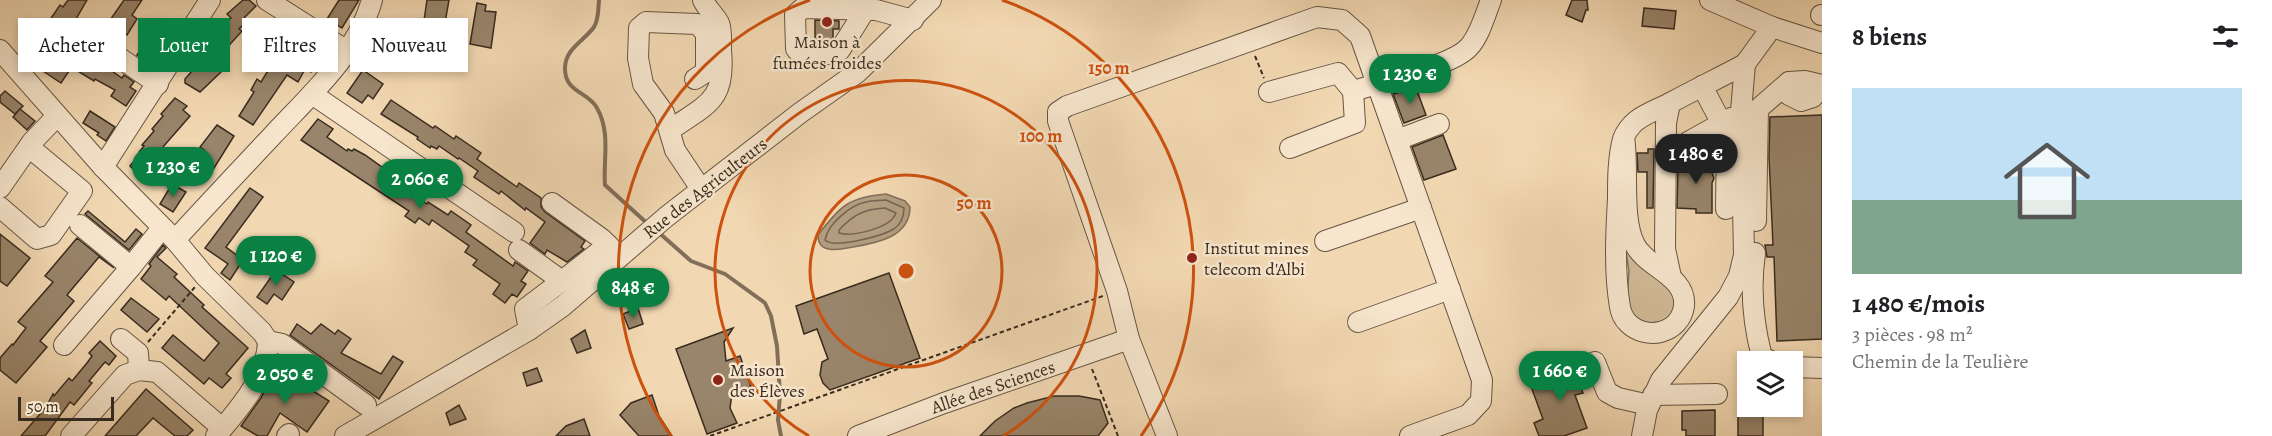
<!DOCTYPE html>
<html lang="fr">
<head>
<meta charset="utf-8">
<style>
  body { margin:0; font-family:Alegreya,serif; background:#f6f6f6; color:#202124; height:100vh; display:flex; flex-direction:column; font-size:22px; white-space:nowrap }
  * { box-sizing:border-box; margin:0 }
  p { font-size:20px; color:#757577 }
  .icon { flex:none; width:33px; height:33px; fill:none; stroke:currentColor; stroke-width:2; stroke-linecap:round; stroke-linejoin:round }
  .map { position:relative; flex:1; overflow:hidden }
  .side { display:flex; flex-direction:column; background:#fff; width:450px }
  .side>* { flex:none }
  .guide { position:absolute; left:18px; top:18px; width:570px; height:54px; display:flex; gap:12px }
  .buttons { position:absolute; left:1737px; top:351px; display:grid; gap:12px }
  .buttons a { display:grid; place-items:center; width:66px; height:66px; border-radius:0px; background:#fff; box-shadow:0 3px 9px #0003; font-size:30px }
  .scale { position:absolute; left:18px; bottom:15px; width:96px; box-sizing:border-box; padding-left:6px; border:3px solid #382b1f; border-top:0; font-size:16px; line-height:21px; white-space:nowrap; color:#382b1f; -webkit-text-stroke:4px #f7e6cd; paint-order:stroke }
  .price { position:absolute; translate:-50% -51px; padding:0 14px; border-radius:21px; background:#0b8043; color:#fff; font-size:20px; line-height:39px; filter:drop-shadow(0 2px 3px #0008) }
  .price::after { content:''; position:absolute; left:50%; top:36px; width:18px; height:14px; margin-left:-9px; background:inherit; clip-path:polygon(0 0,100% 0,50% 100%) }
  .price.on { background:#222; color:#fff }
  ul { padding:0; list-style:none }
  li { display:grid; align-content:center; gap:12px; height:318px; padding:0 30px }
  li span { display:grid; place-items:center; height:186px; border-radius:0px; color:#555 }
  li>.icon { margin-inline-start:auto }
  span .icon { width:108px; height:108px; fill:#fffc; stroke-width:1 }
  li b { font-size:26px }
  h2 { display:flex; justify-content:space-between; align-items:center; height:72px; padding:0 30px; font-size:26px }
  .chip { padding:0 21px; border-radius:0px; background:#fff; box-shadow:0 3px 9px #0003; font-size:21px; line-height:54px }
  .chip.on { background:#0b8043; color:#fff }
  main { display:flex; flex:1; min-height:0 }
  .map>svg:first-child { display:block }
  .green { fill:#d2bb99; stroke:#85735c; stroke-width:1.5 }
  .water { fill:#b39d80; stroke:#826f59; stroke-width:1.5 }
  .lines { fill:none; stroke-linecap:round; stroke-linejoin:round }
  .shore { stroke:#766450; stroke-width:1.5 }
  .stream { stroke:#826f59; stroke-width:4 }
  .building { fill:#99856b; stroke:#382b1f; stroke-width:1.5 }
  .minor-casing { stroke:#665644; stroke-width:22 }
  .path { stroke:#382b1f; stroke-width:2; stroke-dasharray:4.5 3; stroke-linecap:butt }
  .minor { stroke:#f7e6cd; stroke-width:20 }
  .ring { fill:none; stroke:#ce520f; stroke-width:3 }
  .poi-dot { fill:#8f2418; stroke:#f7e6cd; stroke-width:2 }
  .labels { text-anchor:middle; stroke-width:5; stroke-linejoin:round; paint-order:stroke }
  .poi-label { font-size:18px; fill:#382b1f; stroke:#f7e6cd; text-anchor:start }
  .street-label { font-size:18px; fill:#382b1f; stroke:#f7e6cd }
  .centre { fill:#ce520f; stroke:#f7e6cd; stroke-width:3 }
  .ring-label { font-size:18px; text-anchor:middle; font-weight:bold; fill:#ce520f; stroke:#f7e6cd; stroke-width:5; stroke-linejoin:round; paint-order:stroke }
</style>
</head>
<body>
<main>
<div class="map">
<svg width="1822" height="436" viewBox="0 0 1822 436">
  <rect width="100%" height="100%" fill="#f2d8b2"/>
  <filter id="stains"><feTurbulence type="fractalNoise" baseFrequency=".00333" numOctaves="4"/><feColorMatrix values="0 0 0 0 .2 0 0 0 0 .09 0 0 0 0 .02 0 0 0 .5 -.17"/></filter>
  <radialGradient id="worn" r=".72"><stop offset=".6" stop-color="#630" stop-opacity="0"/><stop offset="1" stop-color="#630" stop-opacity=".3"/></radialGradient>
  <path class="green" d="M1625,246L1676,295L1671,320L1653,327L1634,319L1627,300L1629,271Z"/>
  <path class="water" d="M886,194L905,201L910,207C910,237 877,243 853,247C845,248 836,251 829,249C821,248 818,242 818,235C840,206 849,197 886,194Z"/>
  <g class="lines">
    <g class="shore">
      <path d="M886,200L904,208C904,216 901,224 894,229C882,236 834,249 825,240C828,224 850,205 866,202C873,200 880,201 886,200Z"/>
      <path d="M885,208L896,213C891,228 853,237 839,233V230C853,215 864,209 885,208Z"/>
    </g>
    <g class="stream">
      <path d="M599,0C598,9 599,19 594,27C584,41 566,48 565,67C564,93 588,91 597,108C611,133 603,159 605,185L649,225"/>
      <path d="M657,231L691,261L725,274L765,303L771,316L777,346L780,395L778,420L781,436"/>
    </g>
  </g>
  <g class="building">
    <path d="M68,0H87L64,40L45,27L60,5L63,7Z"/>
    <path d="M124,0H142L132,15L137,19L127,35L108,23Z"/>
    <path d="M243,0H249L256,6L243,19L246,22L239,29L242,31L224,51L229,55L217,68L221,72L200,92L185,83V79L212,48L208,44L212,39L211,38L231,18L227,14Z"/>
    <path d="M339,0H359L342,28L327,19Z"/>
    <path d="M427,0H449L446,17L447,40L426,37V34H422Z"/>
    <path d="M1572,0H1587L1588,10H1586L1582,22L1566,15Z"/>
    <path d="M477,3L486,5L485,11L496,12L491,48L470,44Z"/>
    <path d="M1644,8L1676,11L1674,29L1642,26Z"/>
    <path d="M815,20L839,21V29H833V39H815Z"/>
    <path d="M274,27L320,55L311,72L305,69L298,82L287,75L253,125L239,116L254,92L251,90L257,79L261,82L279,53L263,45Z"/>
    <path d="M149,37L158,43L154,51L159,55L153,66L137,55Z"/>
    <path d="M49,54L71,68L61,83L40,69Z"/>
    <path d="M89,55L122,78L124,75L134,82L130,87L136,91L126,106L111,96L115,90L95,79L94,81L71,67L78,57L85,61Z"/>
    <path d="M363,70L383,84L373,99L368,95L362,103L347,93Z"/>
    <path d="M1416,88L1426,115L1404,123L1393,94Z"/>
    <path d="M5,91L23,106L15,114L0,102V96Z"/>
    <path d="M175,98L187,106L183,110L190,116L155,156L158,160L142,178L130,166L140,154L139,152L144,146L142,145L154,131L152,129L163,116L161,114Z"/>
    <path d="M391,100L433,128L435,126L454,139L456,136L481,153L477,159L517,187L519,183L541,198V207L545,212L585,241L581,247L584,249L567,262L547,250L545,254L530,243L545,222L526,208L525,210L501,191L499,194L474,177L478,171L459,158L458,159L439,146L437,149L431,146L430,148L417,139L418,137L381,114Z"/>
    <path d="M20,109L35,121L27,130L13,117Z"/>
    <path d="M90,111L115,127L106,141L97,135L99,133L83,123Z"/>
    <path d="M1822,115V339L1777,341L1774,257H1767L1765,245H1773L1769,156L1770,117Z"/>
    <path d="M318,119L333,129L327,137L347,151L348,149L352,151L354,149L365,155L386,170L383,174L427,204L428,202L448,215L451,211L471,225L466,232L513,266L515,262L528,271L521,281L526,284L517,297L512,294L505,303L493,294L500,284L473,265L477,260L465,252L469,246L432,220L429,225L419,218L415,223L405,216L409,211L301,140Z"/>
    <path d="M217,125L234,136L206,181L191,171L204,150L200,147Z"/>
    <path d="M1443,135L1456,169L1424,180L1412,147Z"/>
    <path d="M1648,149H1654L1653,208H1647V172H1638L1637,153H1648Z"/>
    <path d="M1713,151L1712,173L1714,178L1712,183V213H1696V209L1677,208L1678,170Z"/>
    <path d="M172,184L186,192L173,212L160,204Z"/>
    <path d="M250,188L263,197L226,247L243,260L230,280L221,273L228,264L205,248Z"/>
    <path d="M88,211L125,242L136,229L142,234L129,250L85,214Z"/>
    <path d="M0,234L30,258L7,286L0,281Z"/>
    <path d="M77,238L114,268L99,257L77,283L67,295L74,301L40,341L47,347L16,383L0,370V358L12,344L13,345L26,328L18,322L53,282L45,276Z"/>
    <path d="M163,245L166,248L157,257L177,274L174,277L204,305L202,307L248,348L226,374L231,378L222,388L209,378L204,384L162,348L173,335L204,361L219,343L169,296L166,300L141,279L151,266L149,264Z"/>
    <path d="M276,270L294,282L282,300L274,294L267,304L257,297Z"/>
    <path d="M889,273L920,358L830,390L823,383L820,375L822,362L828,359L817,329L804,334L796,306Z"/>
    <path d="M131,298L159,319L147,332L121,310Z"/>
    <path d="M638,308L643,324L629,329L623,314Z"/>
    <path d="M297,324L311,334L321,324L335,334L338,330L351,339L341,353L381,374L393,356L403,362L379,399L290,335Z"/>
    <path d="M733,328L724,342L726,361L740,356L751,387L732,394L730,408L737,423L707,434L676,349Z"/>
    <path d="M585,330L591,348L577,353L571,339Z"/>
    <path d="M100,341L116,356L109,365L105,362L89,381L92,383L74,405L70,402L45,436H21L46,407L53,394L54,396L69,378L72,381L87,363L92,356L89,353Z"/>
    <path d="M1579,363L1588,386L1581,388L1583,393L1575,395L1587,428L1564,436H1539L1534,423L1543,419L1529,381Z"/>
    <path d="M275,367L329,401L307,432L280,413L267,436H258L241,426L261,398Z"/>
    <path d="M537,368L542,381L527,386L523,373Z"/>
    <path d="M146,389L193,430L187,436H175L153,418L136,436H105Z"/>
    <path d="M652,395L659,416L672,436H639L620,415L631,403Z"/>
    <path d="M1054,396H1079L1100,400L1108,423L1098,436H980L995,421L1014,408L1027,403Z"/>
    <path d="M459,405L466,419L450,425L446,413Z"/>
    <path d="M1715,410V436H1686V430H1682V411Z"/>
    <rect x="1738" y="416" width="25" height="20"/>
    <path d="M584,419L590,436H556L566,426Z"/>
  </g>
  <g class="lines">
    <g class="minor-casing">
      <g id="minor">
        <path d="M267,0L347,51"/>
        <path d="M1710,0L1772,27L1822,43"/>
        <path d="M865,10L840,50L833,54H801L796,49L795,15L803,8L876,10L913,20"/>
        <path d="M1821,15H1822"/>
        <path d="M89,37L158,84"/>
        <path d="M0,50L103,167L175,240L205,276L262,332L268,341L282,344L366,405"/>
        <path d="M695,79L706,72V33L697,24L646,22L639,28L638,58L643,84L664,113L675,150L701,189"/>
        <path d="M1789,82V95L1801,101L1813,97L1820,85"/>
        <path d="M1702,86L1722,124L1727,142L1726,209"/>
        <path d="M312,94L514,232"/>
        <path d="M1670,103L1666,123L1665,249L1671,277"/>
        <path d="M670,130C707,104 726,101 721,51C721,43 722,30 719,23C714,14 707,9 703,0"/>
        <path d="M1624,137C1629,169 1621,219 1635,245C1647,268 1687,276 1684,306C1680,334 1646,341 1628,323C1624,319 1621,313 1620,307C1614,272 1616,234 1618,198C1618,179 1618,158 1623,139C1625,133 1631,125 1636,121C1646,113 1661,108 1672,102C1696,89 1721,77 1745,64"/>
        <path d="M1397,140L1439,124"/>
        <path d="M1688,142L1731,118"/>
        <path d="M1290,148L1355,123L1353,91"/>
        <path d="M103,167L210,0"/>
        <path d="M0,188L32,142L57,116"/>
        <path d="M552,203L602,239L617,254"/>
        <path d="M0,207L37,239L51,235L82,191L29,147"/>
        <path d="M1756,221L1758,109L1789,82L1805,81L1822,85"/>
        <path d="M80,225L131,267"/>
        <path d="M175,240C207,205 239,171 272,136C309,96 357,54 372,0"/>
        <path d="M1325,241L1421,208"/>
        <path d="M519,250L562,281L608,245"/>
        <path d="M1755,253C1750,288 1753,323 1762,357L1773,362"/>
        <path d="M1358,322L1450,289"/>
        <path d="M529,330L525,309L562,281"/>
        <path d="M121,339L138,353L139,370"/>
        <path d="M64,345L131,267L162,228"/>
        <path d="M1595,362L1607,392L1618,398L1649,405"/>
        <path d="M1792,367L1822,368"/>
        <path d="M1653,395L1717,394"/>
        <path d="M71,436L125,375L139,370L157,372L222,428"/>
        <path d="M216,436C239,409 267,378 268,341"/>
        <path d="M287,436L289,434"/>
        <path d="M345,436L529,330L563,306L666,217L800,113L858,72L931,0"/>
        <path d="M858,436L944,403L1129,339"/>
        <path d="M1167,436L1129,339L1117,291L1058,121V112L1067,106L1317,17L1342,20L1360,36L1377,84L1353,91L1338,73L1269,92"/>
        <path d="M1410,436L1468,415L1481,401L1482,380L1377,84C1399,76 1454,64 1469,47C1480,35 1485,15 1491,0"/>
        <path d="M1642,436L1647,410L1661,380L1728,297L1739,276L1744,255L1741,111L1745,64L1772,27"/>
      </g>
    </g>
    <g class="path">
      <path d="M1255,56L1264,78"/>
      <path d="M148,342L195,287"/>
      <path d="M1092,369L1118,436"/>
      <path d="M710,436L1103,296"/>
    </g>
    <use href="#minor" class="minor"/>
  </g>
  <g class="ring">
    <circle cx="906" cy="271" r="96"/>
    <path d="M809 436A191 191 0 1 1 1003 436"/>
    <path d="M671 436A287 287 0 0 1 810 0M1002 0A287 287 0 0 1 1141 436"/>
  </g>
  <g class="poi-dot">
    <circle cx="827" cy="22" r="6"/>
    <circle cx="1192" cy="258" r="6"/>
    <circle cx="718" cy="380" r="6"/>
  </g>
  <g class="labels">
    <g class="poi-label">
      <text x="827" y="48" text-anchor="middle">Maison à<tspan x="827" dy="21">fumées froides</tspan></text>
      <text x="1204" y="254">Institut mines<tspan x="1204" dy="21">telecom d'Albi</tspan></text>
      <text x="730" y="376">Maison<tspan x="730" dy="21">des Élèves</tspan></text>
    </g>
    <g class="street-label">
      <text transform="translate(705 188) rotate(-38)" y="6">Rue des Agriculteurs</text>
      <text transform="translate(993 387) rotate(-19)" y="6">Allée des Sciences</text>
    </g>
  </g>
  <circle cx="906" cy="271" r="9" class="centre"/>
  <g class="ring-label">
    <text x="1109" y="74">150 m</text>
    <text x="1041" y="142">100 m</text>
    <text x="974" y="209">50 m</text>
  </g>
  <rect width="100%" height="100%" filter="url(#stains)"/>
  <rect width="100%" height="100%" fill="url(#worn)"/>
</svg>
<div class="buttons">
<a><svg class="icon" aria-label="layers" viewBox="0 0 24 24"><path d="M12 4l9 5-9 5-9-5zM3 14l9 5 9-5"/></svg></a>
</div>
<div class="scale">50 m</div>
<b class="price" style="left:1410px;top:105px">1 230 €</b>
<b class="price on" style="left:1696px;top:185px">1 480 €</b>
<b class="price" style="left:173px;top:198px">1 230 €</b>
<b class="price" style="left:420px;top:210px">2 060 €</b>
<b class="price" style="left:276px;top:287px">1 120 €</b>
<b class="price" style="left:633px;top:319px">848 €</b>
<b class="price" style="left:1560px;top:402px">1 660 €</b>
<b class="price" style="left:285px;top:405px">2 050 €</b>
<div class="guide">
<a class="chip">Acheter</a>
<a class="chip on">Louer</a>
<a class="chip">Filtres</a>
<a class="chip">Nouveau</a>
</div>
</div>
<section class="side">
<h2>8 biens<svg class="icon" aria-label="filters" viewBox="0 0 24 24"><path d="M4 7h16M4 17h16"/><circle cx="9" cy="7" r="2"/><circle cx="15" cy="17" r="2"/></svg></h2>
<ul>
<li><span style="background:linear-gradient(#bfe0f5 60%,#7fa58c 0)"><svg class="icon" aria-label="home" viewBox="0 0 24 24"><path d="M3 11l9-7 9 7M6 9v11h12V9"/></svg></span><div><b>1 480 €/mois</b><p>3 pièces · 98 m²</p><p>Chemin de la Teulière</p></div></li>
</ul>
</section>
</main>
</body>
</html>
